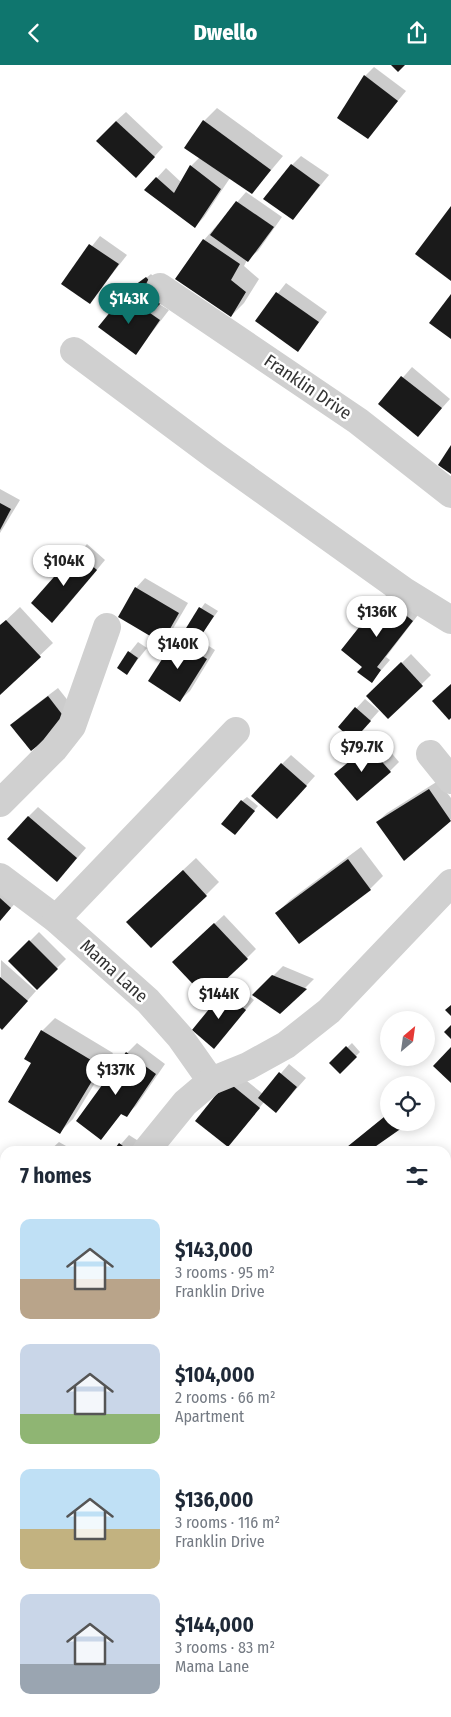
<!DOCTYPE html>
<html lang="en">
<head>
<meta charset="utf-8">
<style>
  body { margin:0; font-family:"Fira Sans Condensed",sans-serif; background:#f6f6f7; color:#1f2937; height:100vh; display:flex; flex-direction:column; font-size:19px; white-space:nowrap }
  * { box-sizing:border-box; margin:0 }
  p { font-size:16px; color:#747a83 }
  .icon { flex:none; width:28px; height:28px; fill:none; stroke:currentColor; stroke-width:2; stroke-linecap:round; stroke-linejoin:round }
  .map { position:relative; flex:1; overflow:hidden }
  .sheet { position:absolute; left:0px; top:1081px; width:451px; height:571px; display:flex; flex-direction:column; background:#fff; border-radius:15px 15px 0 0; box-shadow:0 2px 12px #0003 }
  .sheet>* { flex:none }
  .needle { width:32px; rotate:29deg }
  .fabs { position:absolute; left:380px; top:946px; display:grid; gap:10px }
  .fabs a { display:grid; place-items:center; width:55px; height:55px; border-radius:50%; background:#fff; box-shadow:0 2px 12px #0003; font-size:25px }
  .price { position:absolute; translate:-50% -42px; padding:0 11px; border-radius:18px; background:#fff; color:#222; font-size:16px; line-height:32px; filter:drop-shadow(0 1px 2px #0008) }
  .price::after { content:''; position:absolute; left:50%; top:30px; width:15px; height:11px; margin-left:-8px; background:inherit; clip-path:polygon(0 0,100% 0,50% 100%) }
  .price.current { background:#0f766e; color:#fff }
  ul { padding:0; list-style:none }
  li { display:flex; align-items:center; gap:15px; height:125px; padding:0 20px }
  li span { display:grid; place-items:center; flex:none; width:140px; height:100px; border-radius:10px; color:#555 }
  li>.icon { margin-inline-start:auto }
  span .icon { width:60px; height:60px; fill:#fffc; stroke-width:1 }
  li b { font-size:21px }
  h2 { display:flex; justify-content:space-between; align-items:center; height:60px; padding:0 20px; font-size:21px }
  header { display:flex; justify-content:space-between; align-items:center; height:65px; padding:0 20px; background:#0f766e; color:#fff; font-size:22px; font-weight:800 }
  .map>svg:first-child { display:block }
  .shadow { fill:#0003 }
  .building { fill:#1a1a1a }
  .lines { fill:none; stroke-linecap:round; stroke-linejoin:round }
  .minor { stroke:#d0d0d0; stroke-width:28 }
  .labels { text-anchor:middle; stroke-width:5; stroke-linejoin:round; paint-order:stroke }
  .street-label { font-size:18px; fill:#333; stroke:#fff }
</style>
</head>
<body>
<header><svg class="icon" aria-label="back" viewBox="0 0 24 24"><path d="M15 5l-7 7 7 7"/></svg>Dwello<svg class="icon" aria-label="share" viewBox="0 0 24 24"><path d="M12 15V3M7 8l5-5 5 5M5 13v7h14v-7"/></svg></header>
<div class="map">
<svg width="451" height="1652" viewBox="0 0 451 1652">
  <rect width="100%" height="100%" fill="#fff"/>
  <g class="shadow">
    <path d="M374,2L406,26L368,72L365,11Z"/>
    <path d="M217,43L283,91L252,128L230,113L204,152L195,162L146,125L166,103L182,118L191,101L200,92L204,56Z"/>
    <path d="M126,47L163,82L145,102L116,56Z"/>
    <path d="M301,91L329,110L293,154L292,100Z"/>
    <path d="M246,127L282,152L258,186L247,195L244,201L259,214L244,238L231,251L204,175Z"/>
    <path d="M100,171L127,190L90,237L62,219Z"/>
    <path d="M151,209L169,229L159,239L169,245L136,288L124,231Z"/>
    <path d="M286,218L327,247L298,285L257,255Z"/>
    <path d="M412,302L450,334L418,370L380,339Z"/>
    <path d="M0,424L20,435L0,468Z"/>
    <path d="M87,479L105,495L62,547L33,538Z"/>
    <path d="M145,513L188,538L171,567L162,576L136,523Z"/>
    <path d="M393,524L421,546L386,592L390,595L371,617L364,601L383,533Z"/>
    <path d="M205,538L218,546L198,574L215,585L190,626L180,635L176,575L185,566Z"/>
    <path d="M20,542L53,578L0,628V561Z"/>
    <path d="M138,577L147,583L127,608L118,602Z"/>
    <path d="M411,589L431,610L388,652L368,631Z"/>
    <path d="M58,623L77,647L12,660L21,651Z"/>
    <path d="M365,634L379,646L362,665L339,662Z"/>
    <path d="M378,672L399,697L390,706L336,709Z"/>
    <path d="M291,690L315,711L286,743L282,699Z"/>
    <path d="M438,716L451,733V754L404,794L377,757L387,748Z"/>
    <path d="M247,732L258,741L239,764L242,736Z"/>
    <path d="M38,742L86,783L66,806L28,752Z"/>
    <path d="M361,782L383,811L370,824L299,877L277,848L290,835Z"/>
    <path d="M196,793L219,817L206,830L141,844Z"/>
    <path d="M0,816L20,833L0,855Z"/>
    <path d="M224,850L256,884L247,893L183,888Z"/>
    <path d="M39,867L66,894L37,923L10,896Z"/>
    <path d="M1,895L36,926L11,954L0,961Z"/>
    <path d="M283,901L314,914L280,948L254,930Z"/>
    <path d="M234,919L254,935L214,982L194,965Z"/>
    <path d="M55,953L113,988L73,1054L60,1067L42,966Z"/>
    <path d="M137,978L165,999L136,1041L126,1050L122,1048L101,1073L78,1056L127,988Z"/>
    <path d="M352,978L360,987L340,1007L331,998Z"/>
    <path d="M289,999L306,1013L276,1047L264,1037L237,1071L197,1055L237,1008L263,1029Z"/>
    <path d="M389,1048V1058H407L367,1086H343Z"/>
    <path d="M129,1070L140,1077L133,1086H115Z"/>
    <path d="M59,1077L75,1086H49Z"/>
    <path d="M95,1082L100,1086H91Z"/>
    <path d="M0,1185L5,1186V1201L0,1219Z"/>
  </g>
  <g class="building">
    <path d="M391,0H405L398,7Z"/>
    <path d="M364,10L398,36L368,74L337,53Z"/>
    <path d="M203,55L271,105L252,129L184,83Z"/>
    <path d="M116,56L155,92L136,113L96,76Z"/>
    <path d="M291,99L320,120L293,155L263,134Z"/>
    <path d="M190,100L221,124L195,163L144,125L156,112L174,128Z"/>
    <path d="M236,136L274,162L248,197L210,170Z"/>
    <path d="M451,141V216L415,189Z"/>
    <path d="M203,174L240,199L231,215L246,227L231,252L175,214Z"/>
    <path d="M89,179L119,199L90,239L61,219Z"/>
    <path d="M146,212L165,234L155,244L131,223Z"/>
    <path d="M276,227L319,257L298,287L255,256Z"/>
    <path d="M451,229V274L429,258Z"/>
    <path d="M124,230L160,255L136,290L98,262Z"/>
    <path d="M401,311L442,343L418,372L378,339Z"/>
    <path d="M451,380V409L438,400Z"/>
    <path d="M0,438L11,444L0,465Z"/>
    <path d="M76,487L97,505L52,558L31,538Z"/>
    <path d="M135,522L179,548L162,578L118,552Z"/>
    <path d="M383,532L413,556L377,602L381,605L372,618L357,607L362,602L341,585Z"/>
    <path d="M199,542L214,551L197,577L183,568Z"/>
    <path d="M6,555L41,592L0,630V560Z"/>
    <path d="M175,574L207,594L180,637L148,616Z"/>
    <path d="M128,586L138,593L127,610L117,603Z"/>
    <path d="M401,597L423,621L388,654L366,631Z"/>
    <path d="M451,619V653L449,655L432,636Z"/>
    <path d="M48,631L68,657L31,686L10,660Z"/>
    <path d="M355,642L371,656L353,676L338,662Z"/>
    <path d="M368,681L391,707L357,736L334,709Z"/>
    <path d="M281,698L307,721L277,754L251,731Z"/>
    <path d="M429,724L451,756L404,796L376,757Z"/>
    <path d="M241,735L255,746L235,770L221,759Z"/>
    <path d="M28,751L77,793L57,817L7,774Z"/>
    <path d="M348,794L371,825L299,879L275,848Z"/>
    <path d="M183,805L207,831L151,883L126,857Z"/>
    <path d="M0,833L11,843L0,856Z"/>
    <path d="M214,858L248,894L206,933L172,897Z"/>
    <path d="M29,875L58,904L37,925L8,896Z"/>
    <path d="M272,910L307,924L280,949L252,930Z"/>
    <path d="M0,912L28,936L2,965L0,963Z"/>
    <path d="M223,927L246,945L214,984L192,965Z"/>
    <path d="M451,940V951L445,945Z"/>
    <path d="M451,960V974L444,967Z"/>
    <path d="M41,965L101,1001L60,1069L8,1037L31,998L24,994Z"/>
    <path d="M346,981L357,992L340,1009L329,998Z"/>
    <path d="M451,982V1018L433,1001Z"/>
    <path d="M126,987L156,1009L127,1052L121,1049L101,1075L76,1056Z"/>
    <path d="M279,1007L297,1022L276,1048L258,1033Z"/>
    <path d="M227,1016L260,1043L228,1082L195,1056Z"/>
    <path d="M389,1048V1058H409L369,1086H342Z"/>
    <path d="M119,1078L123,1081L130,1086H113Z"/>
  </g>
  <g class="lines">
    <g class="minor">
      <path d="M160,222L358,356L451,429"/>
      <path d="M74,286L215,391L404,526L451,555"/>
      <path d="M430,689L451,715"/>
      <path d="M0,738L54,684L72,661L107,562"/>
      <path d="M0,812L56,854L148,936L180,972L211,1016"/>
      <path d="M56,854L236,666"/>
      <path d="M146,1086L185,1038L211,1016L248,1001L286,980L329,946L451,818"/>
    </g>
  </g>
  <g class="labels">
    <g class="street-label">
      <text transform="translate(308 322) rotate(34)" y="6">Franklin Drive</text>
      <text transform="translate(114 906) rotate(42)" y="6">Mama Lane</text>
    </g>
  </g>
</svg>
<div class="fabs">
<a><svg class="needle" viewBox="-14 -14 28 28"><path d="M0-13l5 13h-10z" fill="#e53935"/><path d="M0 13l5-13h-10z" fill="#747a83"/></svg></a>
<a><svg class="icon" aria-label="locate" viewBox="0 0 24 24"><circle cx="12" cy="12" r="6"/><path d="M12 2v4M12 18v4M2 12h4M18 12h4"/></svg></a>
</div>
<b class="price current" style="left:129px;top:260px">$143K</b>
<b class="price" style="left:64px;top:522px">$104K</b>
<b class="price" style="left:377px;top:573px">$136K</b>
<b class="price" style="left:178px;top:605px">$140K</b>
<b class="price" style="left:362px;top:708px">$79.7K</b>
<b class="price" style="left:219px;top:955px">$144K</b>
<b class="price" style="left:116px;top:1031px">$137K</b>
<section class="sheet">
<h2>7 homes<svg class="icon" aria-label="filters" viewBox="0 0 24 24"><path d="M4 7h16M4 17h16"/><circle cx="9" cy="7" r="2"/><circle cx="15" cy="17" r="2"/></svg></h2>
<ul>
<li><span style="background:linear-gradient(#bfe0f5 60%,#b9a48a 0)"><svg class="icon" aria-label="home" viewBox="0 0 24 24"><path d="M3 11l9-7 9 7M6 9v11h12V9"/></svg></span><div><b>$143,000</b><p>3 rooms · 95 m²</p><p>Franklin Drive</p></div></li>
<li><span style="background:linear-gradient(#c9d6e8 70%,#8fb573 0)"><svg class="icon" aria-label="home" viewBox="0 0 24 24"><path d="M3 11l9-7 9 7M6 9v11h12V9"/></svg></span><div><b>$104,000</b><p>2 rooms · 66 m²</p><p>Apartment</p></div></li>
<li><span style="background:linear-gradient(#bfe0f5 60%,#c2b280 0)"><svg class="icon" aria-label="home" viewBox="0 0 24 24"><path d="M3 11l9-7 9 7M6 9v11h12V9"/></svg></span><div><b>$136,000</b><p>3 rooms · 116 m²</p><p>Franklin Drive</p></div></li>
<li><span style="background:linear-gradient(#c9d6e8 70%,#9aa5b1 0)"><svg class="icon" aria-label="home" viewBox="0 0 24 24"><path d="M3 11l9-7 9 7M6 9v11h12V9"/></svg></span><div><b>$144,000</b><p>3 rooms · 83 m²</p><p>Mama Lane</p></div></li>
</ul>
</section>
</div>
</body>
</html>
